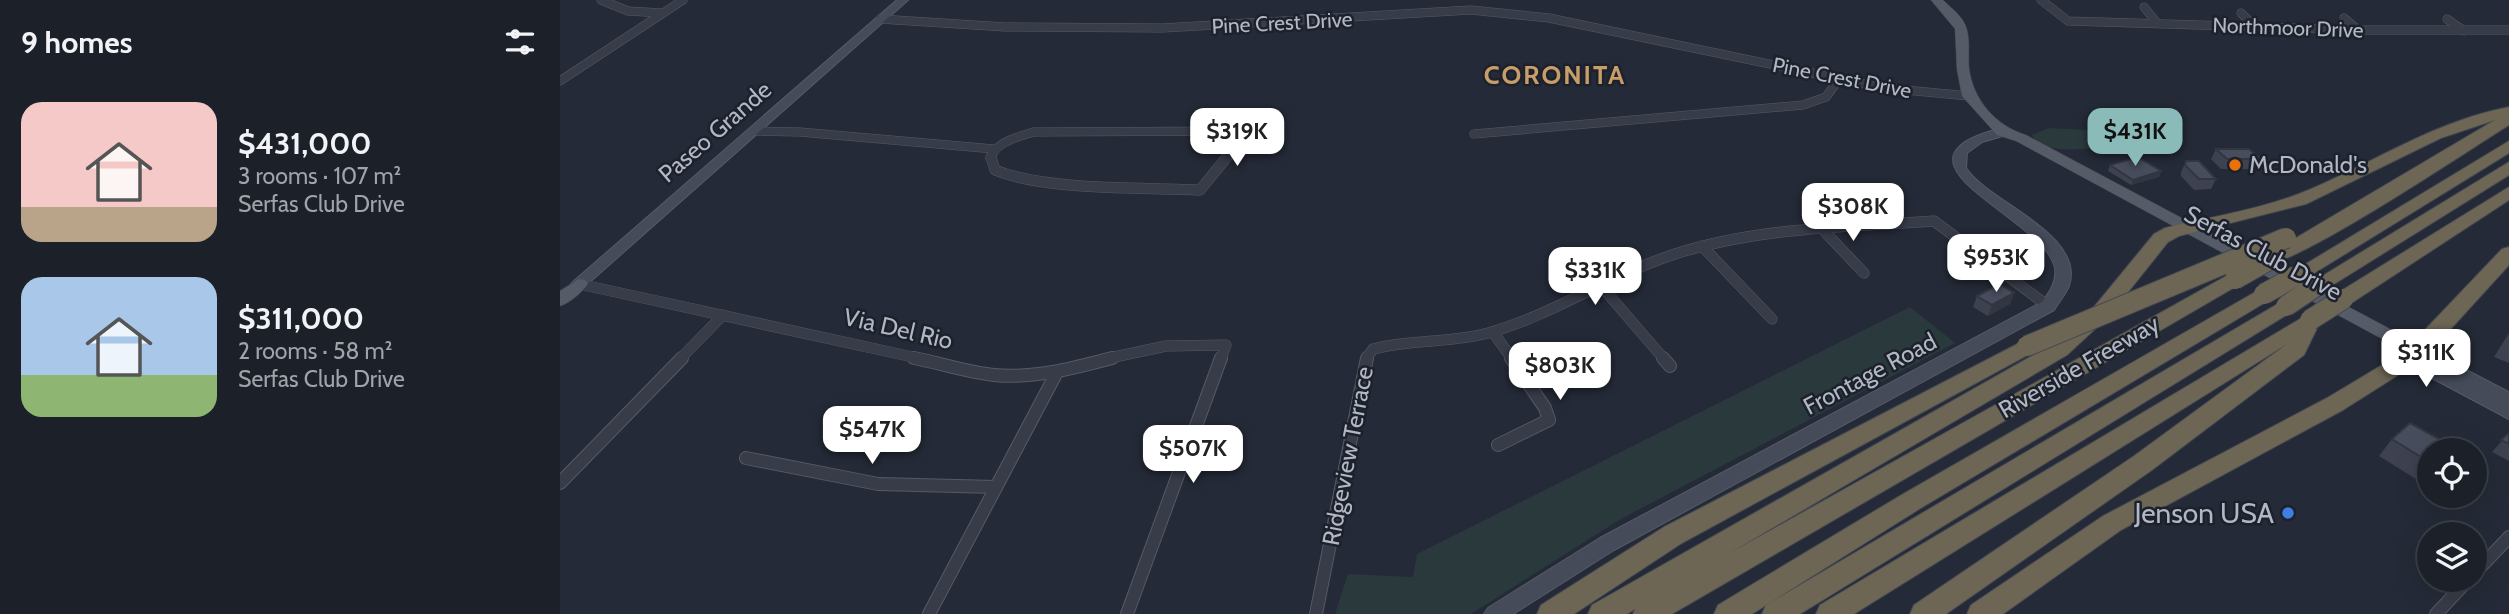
<!DOCTYPE html>
<html lang="en">
<head>
<meta charset="utf-8">
<style>
  body { margin:0; font-family:Cabin,sans-serif; background:#282d35; color:#f1f3f6; height:100vh; display:flex; flex-direction:column; font-size:26px; white-space:nowrap }
  * { box-sizing:border-box; margin:0 }
  p { font-size:23px; color:#a0a3a8 }
  .icon { flex:none; width:38px; height:38px; fill:none; stroke:currentColor; stroke-width:2; stroke-linecap:round; stroke-linejoin:round }
  .map { position:relative; flex:1; overflow:hidden }
  .drawer { display:flex; flex-direction:column; background:#1b2029; width:560px }
  .drawer>* { flex:none }
  .tools { position:absolute; left:1857px; top:438px; display:grid; gap:14px }
  .tools a { display:grid; place-items:center; width:70px; height:70px; border-radius:50%; background:#1b2029; box-shadow:0 7px 28px #0002,0 0 0 2px #393e46; font-size:35px }
  .price { position:absolute; translate:-50% -60px; padding:0 16px; border-radius:14px; background:#fff; color:#222; font-size:23px; line-height:46px; filter:drop-shadow(0 2px 4px #0008) }
  .price::after { content:''; position:absolute; left:50%; top:42px; width:21px; height:16px; margin-left:-10px; background:inherit; clip-path:polygon(0 0,100% 0,50% 100%) }
  .price.selected { background:#8bbbb9; color:#111 }
  ul { padding:0; list-style:none }
  li { display:flex; align-items:center; gap:21px; height:175px; padding:0 21px }
  li span { display:grid; place-items:center; flex:none; width:196px; height:140px; border-radius:21px; color:#555 }
  li>.icon { margin-inline-start:auto }
  span .icon { width:84px; height:84px; fill:#fffc; stroke-width:1 }
  li b { font-size:30px }
  h2 { display:flex; justify-content:space-between; align-items:center; height:84px; padding:0 21px; font-size:30px }
  main { display:flex; flex:1; min-height:0 }
  .map>svg:first-child { display:block }
  .green { fill:#2a3a3c }
  .lines { fill:none; stroke-linecap:round; stroke-linejoin:round }
  .minor-far2-casing { stroke:#555a65; stroke-width:9 }
  .minor-far1-casing { stroke:#555a65; stroke-width:11 }
  .minor-casing { stroke:#555a65; stroke-width:14 }
  .secondary-casing { stroke:#555a65; stroke-width:2 }
  .primary-casing { stroke:#404551; stroke-width:1 }
  .motorway-casing { stroke:#424752; stroke-width:2 }
  .minor-far2 { stroke:#373c48; stroke-width:8 }
  .minor-far1 { stroke:#373c48; stroke-width:10 }
  .minor { stroke:#373c48; stroke-width:12 }
  .secondary { fill:#464b5a; fill-rule:evenodd }
  .primary { fill:#555b67; fill-rule:evenodd }
  .motorway { fill:#6d6655; fill-rule:evenodd }
  .motorway-bridge-casing { stroke:#424752; stroke-width:22; stroke-linecap:butt }
  .motorway-bridge { stroke:#6d6655; stroke-width:20 }
  .wall { fill:#3e4250 }
  .shaded-wall { fill:#323641 }
  .building { fill:#484d5d; stroke:#323641; stroke-width:2 }
  .food-dot { fill:#e8710a; stroke:#1c212c; stroke-width:2.5 }
  .shop-dot { fill:#3f7fe0; stroke:#1c212c; stroke-width:2.5 }
  .labels { text-anchor:middle; stroke-width:5; stroke-linejoin:round; paint-order:stroke }
  .far-street-label { font-size:21px; fill:#b2b7c4; stroke:#1c212c }
  .street-label { font-size:24px; fill:#b2b7c4; stroke:#1c212c }
  .poi-label { font-size:24px; fill:#b2b7c4; stroke:#1c212c; text-anchor:start }
  .far-district-label { font-size:26px; font-weight:bold; letter-spacing:2px; fill:#c79e6a; stroke:#1c212c }
  .near-poi-label { font-size:28px; fill:#b2b7c4; stroke:#1c212c; text-anchor:end }
</style>
</head>
<body>
<main>
<section class="drawer">
<h2>9 homes<svg class="icon" aria-label="filters" viewBox="0 0 24 24"><path d="M4 7h16M4 17h16"/><circle cx="9" cy="7" r="2"/><circle cx="15" cy="17" r="2"/></svg></h2>
<ul>
<li><span style="background:linear-gradient(#f6c9c9 75%,#b9a48a 0)"><svg class="icon" aria-label="home" viewBox="0 0 24 24"><path d="M3 11l9-7 9 7M6 9v11h12V9"/></svg></span><div><b>$431,000</b><p>3 rooms · 107 m²</p><p>Serfas Club Drive</p></div></li>
<li><span style="background:linear-gradient(#a9c7e8 70%,#8fb573 0)"><svg class="icon" aria-label="home" viewBox="0 0 24 24"><path d="M3 11l9-7 9 7M6 9v11h12V9"/></svg></span><div><b>$311,000</b><p>2 rooms · 58 m²</p><p>Serfas Club Drive</p></div></li>
</ul>
</section>
<div class="map">
<svg width="1949" height="614" viewBox="0 0 1949 614">
  <rect width="100%" height="100%" fill="#242a37"/>
  <g class="green">
    <path d="M1489,128L1527,130L1553,143L1551,147C1531,148 1480,156 1472,135Z"/>
    <path d="M1350,307L1395,343L1059,520L911,614H775L788,574L853,577L857,554Z"/>
  </g>
  <g class="lines">
    <g class="minor-far2-casing">
      <g id="minor-far2">
        <path d="M41,0L68,11L102,13"/>
        <path d="M1481,0L1508,21L1798,30H1949"/>
        <path d="M1584,7L1597,23"/>
        <path d="M1681,13L1695,27"/>
        <path d="M1784,18L1798,30"/>
        <path d="M320,19L445,27L603,28L911,10L989,18L1324,88L1409,96"/>
        <path d="M1887,19L1904,31"/>
        <path d="M0,81L123,0"/>
        <path d="M193,131L240,132L434,149"/>
        <path d="M914,134L1243,105L1266,97L1279,79"/>
        <path d="M430,159C437,141 456,138 473,132L681,131L680,138L666,159"/>
      </g>
    </g>
    <g class="minor-far1-casing">
      <g id="minor-far1">
        <path d="M431,157L435,170C485,191 584,187 640,190L667,157"/>
        <path d="M1263,230L1304,273"/>
        <path d="M1142,246L1212,319"/>
        <path d="M19,284L362,359"/>
        <path d="M1042,287L1104,359"/>
        <path d="M933,332L952,359"/>
        <path d="M120,359L163,315"/>
        <path d="M545,359L606,346L666,345L661,359"/>
        <path d="M806,359L813,349L827,346C860,340 895,342 928,333C993,315 1050,275 1115,254C1198,227 1288,227 1374,221L1488,306"/>
      </g>
    </g>
    <g class="minor-casing">
      <g id="minor">
        <path d="M354,358C380,363 407,372 434,375C473,379 514,368 552,358"/>
        <path d="M1103,358L1110,366"/>
        <path d="M938,445L989,420L985,408L951,358"/>
        <path d="M186,458L318,484L436,487"/>
        <path d="M0,483L122,358"/>
        <path d="M1914,574L1949,537"/>
        <path d="M369,614L497,372"/>
        <path d="M567,614L661,358"/>
        <path d="M756,614L807,358"/>
        <path d="M1876,614L1909,579"/>
      </g>
    </g>
    <g class="secondary-casing">
      <g id="secondary">
        <path d="M337,0H348L24,287H14L11,284L14,281Z"/>
        <path d="M1442,128L1448,132L1446,135L1422,142L1407,153L1406,168C1429,203 1526,234 1509,286C1506,294 1498,303 1494,310L1054,550L953,614H924L928,608L1040,538L1482,302C1490,292 1497,281 1495,268C1486,218 1310,161 1442,128Z"/>
        <path d="M1848,352L1894,375L1896,371H1908L1949,392V419L1842,362L1840,358Z"/>
      </g>
    </g>
    <g class="primary-casing">
      <g id="primary">
        <path d="M1371,0H1383C1392,9 1404,17 1407,30C1410,42 1408,56 1409,68C1413,100 1436,126 1466,135L1862,346L1865,350L1862,354H1850L1456,141L1437,135L1402,96L1397,70L1395,29Z"/>
        <path d="M19,279L25,280L28,284C21,293 10,303 0,306V291Z"/>
      </g>
    </g>
    <g class="motorway-casing">
      <g id="motorway">
        <path d="M1949,107V125C1913,147 1728,272 1700,265L1697,261L1935,120L1881,138L1746,204L1619,236L1608,242L1549,316L1507,355L1170,553L1668,275H1682L1685,279L1682,283L1112,614H1073L1075,609L1067,614H1028L1032,605L1491,345L1534,307L1594,234L1605,228C1654,216 1705,209 1751,189C1818,160 1876,121 1949,107Z"/>
        <path d="M1949,141V153L1743,280H1729L1726,276Z"/>
        <path d="M1949,162V175L1763,291H1749L1746,286Z"/>
        <path d="M1949,187V200L1790,304H1776L1773,299L1776,294Z"/>
        <path d="M1949,247V265L1877,344L1843,372L1783,410L1561,530L1443,614H1407L1411,605L1543,516L1767,398L1827,362L1861,334L1942,249Z"/>
        <path d="M1704,287L1714,294L1711,299L1361,508L1192,614H1154L1158,605L1343,494Z"/>
        <path d="M1726,299L1733,301L1736,306L1733,311L1240,614H1202L1206,605Z"/>
        <path d="M1750,313L1761,320L1744,355L1592,470L1386,614H1350L1354,605L1574,456L1727,344L1294,614H1256L1260,605Z"/>
        <path d="M1467,339L1475,341L1478,346L1475,351L1122,543L1014,614H977L981,605L1104,527Z"/>
      </g>
    </g>
    <use href="#minor-far2" class="minor-far2"/>
    <use href="#minor-far1" class="minor-far1"/>
    <use href="#minor" class="minor"/>
    <use href="#secondary" class="secondary"/>
    <use href="#primary" class="primary"/>
    <use href="#motorway" class="motorway"/>
    <g class="motorway-bridge-casing">
      <g id="motorway-bridge">
        <path d="M1675,279L1707,261"/>
        <path d="M1704,294L1736,276"/>
        <path d="M1726,306L1756,286"/>
        <path d="M1750,320L1783,299"/>
        <path d="M1467,346L1726,238"/>
      </g>
    </g>
    <use href="#motorway-bridge" class="motorway-bridge"/>
  </g>
  <g class="wall">
    <path d="M1656,149L1701,159L1695,169H1661L1651,159Z"/>
    <path d="M1626,161L1656,179L1651,189L1634,190L1621,176V172Z"/>
    <path d="M1550,165L1601,171L1599,177L1571,185L1548,171Z"/>
    <path d="M1454,293L1450,304L1428,316L1413,307L1417,296Z"/>
    <path d="M1949,333V363L1934,357Z"/>
    <path d="M1949,433V461L1932,452Z"/>
    <path d="M1832,439L1869,450V483L1859,477L1856,479L1819,456Z"/>
  </g>
  <g class="shaded-wall">
    <path d="M1601,171L1599,177L1571,185L1573,180Z"/>
    <path d="M1454,293L1450,304L1428,316L1432,305Z"/>
  </g>
  <g class="building">
    <path d="M1656,149H1689L1701,159H1667Z"/>
    <path d="M1578,157L1601,171L1573,180L1550,165Z"/>
    <path d="M1626,161H1639L1656,179H1639L1625,165Z"/>
    <path d="M1439,284L1454,293L1432,305L1417,296Z"/>
    <path d="M1850,423L1899,450H1869V462L1832,439Z"/>
    <path d="M1949,433V444L1941,440Z"/>
  </g>
  <circle class="food-dot" cx="1675" cy="165" r="7"/>
  <circle class="shop-dot" cx="1728" cy="513" r="7"/>
  <g class="labels">
    <g class="far-street-label">
      <text transform="translate(722 23) rotate(-3)" y="7">Pine Crest Drive</text>
      <text transform="translate(1728 28) rotate(2)" y="7">Northmoor Drive</text>
      <text transform="translate(1282 78) rotate(11)" y="7">Pine Crest Drive</text>
    </g>
    <g class="street-label">
      <text transform="translate(155 132) rotate(-41)" y="8">Paseo Grande</text>
      <text transform="translate(1703 253) rotate(28)" y="8">Serfas Club Drive</text>
      <text transform="translate(338 329) rotate(13)" y="8">Via Del Rio</text>
      <text transform="translate(1519 367) rotate(-30)" y="8">Riverside Freeway</text>
      <text transform="translate(1310 374) rotate(-28)" y="8">Frontage Road</text>
      <text transform="translate(788 456) rotate(-79)" y="8">Ridgeview Terrace</text>
    </g>
    <g class="poi-label">
      <text x="1689" y="173">McDonald's</text>
    </g>
    <g class="far-district-label">
      <text x="995" y="84">CORONITA</text>
    </g>
    <g class="near-poi-label">
      <text x="1714" y="523">Jenson USA</text>
    </g>
  </g>
</svg>
<div class="tools">
<a><svg class="icon" aria-label="locate" viewBox="0 0 24 24"><circle cx="12" cy="12" r="6"/><path d="M12 2v4M12 18v4M2 12h4M18 12h4"/></svg></a>
<a><svg class="icon" aria-label="layers" viewBox="0 0 24 24"><path d="M12 4l9 5-9 5-9-5zM3 14l9 5 9-5"/></svg></a>
</div>
<b class="price" style="left:677px;top:168px">$319K</b>
<b class="price selected" style="left:1575px;top:168px">$431K</b>
<b class="price" style="left:1293px;top:243px">$308K</b>
<b class="price" style="left:1436px;top:294px">$953K</b>
<b class="price" style="left:1035px;top:307px">$331K</b>
<b class="price" style="left:1866px;top:389px">$311K</b>
<b class="price" style="left:1000px;top:402px">$803K</b>
<b class="price" style="left:312px;top:466px">$547K</b>
<b class="price" style="left:633px;top:485px">$507K</b>
</div>
</main>
</body>
</html>
